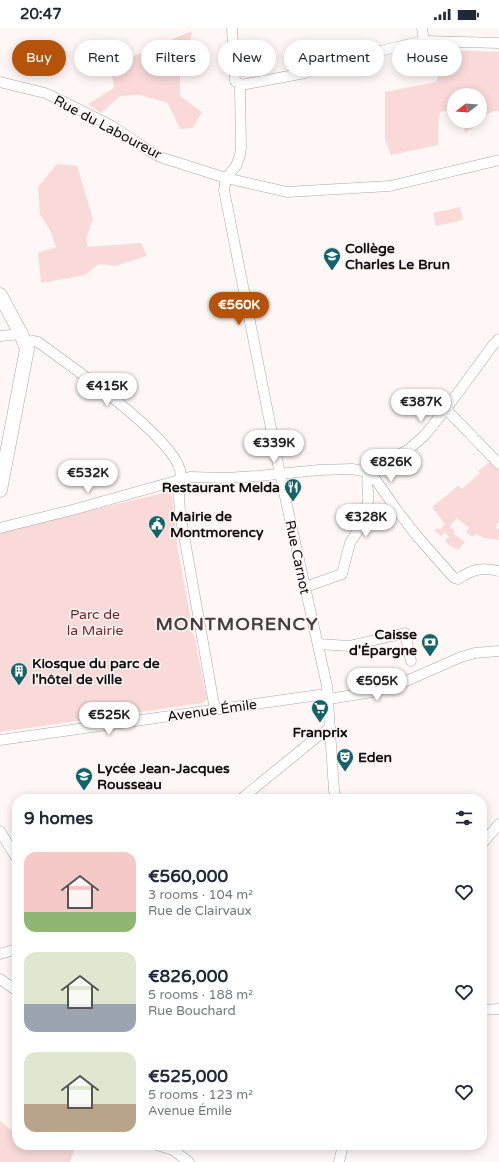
<!DOCTYPE html>
<html lang="en">
<head>
<meta charset="utf-8">
<style>
  body { margin:0; font-family:"Varela Round",sans-serif; background:#f2f2f3; color:#1f2937; height:100vh; display:flex; flex-direction:column; font-size:15px; white-space:nowrap }
  * { box-sizing:border-box; margin:0 }
  p { font-size:13px; color:#747a83 }
  .icon { flex:none; width:22px; height:22px; fill:none; stroke:currentColor; stroke-width:2; stroke-linecap:round; stroke-linejoin:round }
  .map { position:relative; flex:1; overflow:hidden }
  .side { position:absolute; left:12px; top:766px; width:475px; height:356px; display:flex; flex-direction:column; background:#fff; border-radius:16px; box-shadow:0 2px 10px #0003 }
  .side>* { flex:none }
  .banner { position:absolute; left:12px; top:12px; width:475px; height:36px; display:flex; gap:8px }
  .needle { width:26px; rotate:253deg }
  .buttons { position:absolute; left:447px; top:60px; display:grid; gap:8px }
  .buttons a { display:grid; place-items:center; width:40px; height:40px; border-radius:50%; background:#fff; box-shadow:0 2px 10px #0003; font-size:20px }
  .price { position:absolute; translate:-50% -34px; padding:0 9px; border-radius:14px; background:#fff; color:#222; font-size:13px; line-height:26px; filter:drop-shadow(0 1px 2px #0008) }
  .price::after { content:''; position:absolute; left:50%; top:24px; width:12px; height:9px; margin-left:-6px; background:inherit; clip-path:polygon(0 0,100% 0,50% 100%) }
  .price.on { background:#b45309; color:#fff }
  ul { padding:0; list-style:none }
  li { display:flex; align-items:center; gap:12px; height:100px; padding:0 12px }
  li span { display:grid; place-items:center; flex:none; width:112px; height:80px; border-radius:12px; color:#555 }
  li>.icon { margin-inline-start:auto }
  span .icon { width:48px; height:48px; fill:#fffc; stroke-width:1 }
  li b { font-size:17px }
  h2 { display:flex; justify-content:space-between; align-items:center; height:48px; padding:0 12px; font-size:17px }
  .pill { padding:0 14px; border-radius:18px; background:#fff; box-shadow:0 2px 10px #0003; font-size:14px; line-height:36px }
  .pill.on { background:#b45309; color:#fff }
  .status { display:flex; justify-content:space-between; align-items:center; height:28px; padding:0 20px; background:#fff; direction:ltr }
  .status svg { height:11px; fill:currentColor }
  .map>svg:first-child { display:block }
  .green { fill:#f9dad8 }
  .lines { fill:none; stroke-linecap:round; stroke-linejoin:round }
  .street-casing { stroke:#afa7a7; stroke-width:11 }
  .secondary-casing { stroke:#afa7a7; stroke-width:15 }
  .street { stroke:#fff; stroke-width:10 }
  .secondary { stroke:#fff; stroke-width:14 }
  .labels { text-anchor:middle; stroke-width:3; stroke-linejoin:round; paint-order:stroke }
  .street-label { font-size:14px; fill:#100e0e; stroke:#fff7f6 }
  .poi-label { font-size:14px; font-weight:bold; fill:#100e0e; stroke:#fff7f6; text-anchor:start }
  .park-label { font-size:14px; fill:#7b2126; stroke:#fff7f6 }
  .district-label { font-size:18px; font-weight:bold; letter-spacing:1px; fill:#46403f; stroke:#fff7f6 }
</style>
</head>
<body>
<div class="status"><b>20:47</b><svg viewBox="0 0 49 12"><path d="M0 12V9h3v3zM5 12V6h3v6zM10 12V3h3v9zM15 12V0h3v12zM26 1h20v11H26zM47 4h2v5h-2z"/></svg></div>
<div class="map">
<svg width="499" height="1134" viewBox="0 0 499 1134">
  <rect width="100%" height="100%" fill="#fff7f6"/>
  <g class="green">
    <path d="M192,3L189,22L180,39V68L202,84L193,100L180,101L168,75L140,67L120,68L101,85L88,76L114,60L111,38Z"/>
    <path d="M449,22L499,24V83H493L480,89V67H454V82L440,84L438,97V117L391,127L385,111V64L436,54Z"/>
    <path d="M461,93H476L473,100L465,104Z"/>
    <path d="M57,136L77,138L93,191L86,211L88,219L141,215L147,228L115,238L99,236L85,247L41,255L38,225L56,219L51,204L40,186L38,159Z"/>
    <path d="M460,179L463,192L436,198L433,185Z"/>
    <path d="M491,433L499,436V495H497L496,500L499,501V512L484,510L476,506L473,509L466,504L469,500L457,490L450,498L454,502V506L465,514L458,522L450,518L445,513L449,509L445,504L441,508L435,503L437,500L440,502L445,496L432,479L458,458L462,461L480,445L478,443Z"/>
    <path d="M167,464L172,467L178,522L192,596L190,598L191,603L194,606L207,671L203,675L0,704V506L2,504Z"/>
    <path d="M0,1093L17,1107V1117H76L70,1134H0Z"/>
  </g>
  <g class="lines">
    <g class="street-casing">
      <g id="street">
        <path d="M232,0L235,53L241,57"/>
        <path d="M422,0L424,13"/>
        <path d="M0,54L45,65L64,74L112,98L151,124L160,129L226,150L287,164L390,158L499,132"/>
        <path d="M0,308L21,306"/>
        <path d="M25,314L33,313L38,314C69,337 171,407 180,442C182,451 180,459 179,467C179,473 180,479 180,485L215,682"/>
        <path d="M446,381L499,436"/>
        <path d="M369,444L409,421L425,407L446,381L493,317L499,311"/>
        <path d="M369,444C365,453 369,464 368,473C367,480 363,486 364,493C375,499 387,487 396,481"/>
        <path d="M0,500L72,482L190,449L226,450L258,448L319,442L352,441L369,444L373,448L396,481L416,507L454,550L458,551C473,541 481,539 499,543"/>
        <path d="M305,559L342,546L350,515L364,493"/>
        <path d="M318,616L349,618L405,605L411,633"/>
        <path d="M0,712L319,667L335,670L372,664L404,654L461,629L475,625L499,623"/>
        <path d="M241,771L317,709L330,700"/>
        <path d="M336,771L334,762L327,658L280,446L224,162L226,150L236,138L240,127L241,119L240,60L241,57L305,45L335,33L424,13L499,15"/>
        <path d="M0,803L17,831"/>
        <path d="M482,816L499,796"/>
        <path d="M0,926L17,921"/>
        <path d="M0,951L17,963"/>
        <path d="M482,982L499,981"/>
        <path d="M157,1117L173,1122L189,1134"/>
        <path d="M339,1134L343,1117"/>
      </g>
    </g>
    <g class="secondary-casing">
      <path id="secondary" d="M0,267L21,306L27,321L0,462"/>
    </g>
    <use href="#street" class="street"/>
    <use href="#secondary" class="secondary"/>
  </g>
  <defs>
    <g id="school-pin" transform="scale(0.9)"><path d="M0 17L-7.5 6A9.5 9.5 0 1 1 7.5 6Z" fill="#136368" stroke="#fff7f6"/><path d="M0-5L7-2L0 1L-7-2ZM-4 1L0 2.5L4 1V4Q0 6-4 4Z" fill="#fff"/></g>
    <g id="restaurant-pin" transform="scale(0.9)"><path d="M0 17L-7.5 6A9.5 9.5 0 1 1 7.5 6Z" fill="#136368" stroke="#fff7f6"/><path d="M-5-6h1v4h1v-4h1v4h1v-4h1v5L-1.5 .5V6h-2V.5L-5-1ZM5-6V6H3V1.5H1.5Q1.5-4 5-6Z" fill="#fff"/></g>
    <g id="civic-pin" transform="scale(0.9)"><path d="M0 17L-7.5 6A9.5 9.5 0 1 1 7.5 6Z" fill="#136368" stroke="#fff7f6"/><path d="M-.6-6.5H3V-4.5H.6V-3L4-1V1h2V6H-6V1h2V-1L-.6-3ZM-1.2 2.5V6h2.4V2.5Z" fill="#fff"/></g>
    <g id="bank-pin" transform="scale(0.9)"><path d="M0 17L-7.5 6A9.5 9.5 0 1 1 7.5 6Z" fill="#136368" stroke="#fff7f6"/><path d="M-6-4H6V4H-6ZM0-2.3a2.3 2.3 0 1 0 0 4.6a2.3 2.3 0 1 0 0-4.6Z" fill="#fff"/></g>
    <g id="building-pin" transform="scale(0.9)"><path d="M0 17L-7.5 6A9.5 9.5 0 1 1 7.5 6Z" fill="#136368" stroke="#fff7f6"/><path d="M-4-6H4V6H1V3H-1V6H-4ZM-2.5-4.3h1.7v1.8h-1.7ZM.8-4.3h1.7v1.8H.8ZM-2.5-1h1.7V.8h-1.7ZM.8-1h1.7V.8H.8Z" fill="#fff"/></g>
    <g id="supermarket-pin" transform="scale(0.9)"><path d="M0 17L-7.5 6A9.5 9.5 0 1 1 7.5 6Z" fill="#136368" stroke="#fff7f6"/><path d="M-6-5.5h2.5l.6 2H6L4.5 2H-2.5L-4.4-4H-6ZM-1.5 3.2a1.3 1.3 0 1 0 .1 0ZM3 3.2a1.3 1.3 0 1 0 .1 0Z" fill="#fff"/></g>
    <g id="theatre-pin" transform="scale(0.9)"><path d="M0 17L-7.5 6A9.5 9.5 0 1 1 7.5 6Z" fill="#136368" stroke="#fff7f6"/><path d="M-5-5.5Q0-4 5-5.5V0Q5 5 0 6Q-5 5-5 0ZM-3.3-2.5H-1v1.5H-3.3ZM1-2.5H3.3v1.5H1ZM-2.8 1Q0 5.5 2.8 1Z" fill="#fff"/></g>
  </defs>
  <g fill-rule="evenodd">
    <use href="#school-pin" x="332" y="228"/>
    <use href="#restaurant-pin" x="293" y="459"/>
    <use href="#civic-pin" x="157" y="496"/>
    <use href="#bank-pin" x="430" y="614"/>
    <use href="#building-pin" x="19" y="643"/>
    <use href="#supermarket-pin" x="320" y="680"/>
    <use href="#theatre-pin" x="345" y="729"/>
    <use href="#school-pin" x="84" y="748"/>
  </g>
  <g class="labels">
    <g class="street-label">
      <text transform="translate(108 99) rotate(28)" y="5">Rue du Laboureur</text>
      <text transform="translate(298 529) rotate(78)" y="5">Rue Carnot</text>
      <text transform="translate(212 682) rotate(-8)" y="5">Avenue Émile</text>
    </g>
    <g class="poi-label">
      <text x="345" y="225">Collège<tspan x="345" dy="16">Charles Le Brun</tspan></text>
      <text x="280" y="464" text-anchor="end">Restaurant Melda</text>
      <text x="170" y="493">Mairie de<tspan x="170" dy="16">Montmorency</tspan></text>
      <text x="417" y="611" text-anchor="end">Caisse<tspan x="417" dy="16">d'Épargne</tspan></text>
      <text x="32" y="640">Kiosque du parc de<tspan x="32" dy="16">l'hôtel de ville</tspan></text>
      <text x="320" y="709" text-anchor="middle">Franprix</text>
      <text x="358" y="734">Eden</text>
      <text x="97" y="745">Lycée Jean-Jacques<tspan x="97" dy="16">Rousseau</tspan></text>
    </g>
    <g class="park-label">
      <text x="95" y="591">Parc de<tspan x="95" dy="16">la Mairie</tspan></text>
    </g>
    <g class="district-label">
      <text x="237" y="602">MONTMORENCY</text>
    </g>
  </g>
</svg>
<div class="buttons">
<a><svg class="needle" viewBox="-14 -14 28 28"><path d="M0-13l5 13h-10z" fill="#e53935"/><path d="M0 13l5-13h-10z" fill="#747a83"/></svg></a>
</div>
<b class="price on" style="left:239px;top:298px">€560K</b>
<b class="price" style="left:107px;top:379px">€415K</b>
<b class="price" style="left:421px;top:395px">€387K</b>
<b class="price" style="left:274px;top:436px">€339K</b>
<b class="price" style="left:391px;top:455px">€826K</b>
<b class="price" style="left:88px;top:466px">€532K</b>
<b class="price" style="left:366px;top:510px">€328K</b>
<b class="price" style="left:377px;top:674px">€505K</b>
<b class="price" style="left:109px;top:708px">€525K</b>
<div class="banner">
<a class="pill on">Buy</a>
<a class="pill">Rent</a>
<a class="pill">Filters</a>
<a class="pill">New</a>
<a class="pill">Apartment</a>
<a class="pill">House</a>
</div>
<section class="side">
<h2>9 homes<svg class="icon" aria-label="filters" viewBox="0 0 24 24"><path d="M4 7h16M4 17h16"/><circle cx="9" cy="7" r="2"/><circle cx="15" cy="17" r="2"/></svg></h2>
<ul>
<li><span style="background:linear-gradient(#f6c9c9 75%,#8fb573 0)"><svg class="icon" aria-label="home" viewBox="0 0 24 24"><path d="M3 11l9-7 9 7M6 9v11h12V9"/></svg></span><div><b>€560,000</b><p>3 rooms · 104 m²</p><p>Rue de Clairvaux</p></div><svg class="icon" aria-label="heart" viewBox="0 0 24 24"><path d="M12 20l-8-8c-3-5 5-10 8-4 3-6 11-1 8 4z"/></svg></li>
<li><span style="background:linear-gradient(#dfe7d0 65%,#9aa5b1 0)"><svg class="icon" aria-label="home" viewBox="0 0 24 24"><path d="M3 11l9-7 9 7M6 9v11h12V9"/></svg></span><div><b>€826,000</b><p>5 rooms · 188 m²</p><p>Rue Bouchard</p></div><svg class="icon" aria-label="heart" viewBox="0 0 24 24"><path d="M12 20l-8-8c-3-5 5-10 8-4 3-6 11-1 8 4z"/></svg></li>
<li><span style="background:linear-gradient(#dfe7d0 65%,#b9a48a 0)"><svg class="icon" aria-label="home" viewBox="0 0 24 24"><path d="M3 11l9-7 9 7M6 9v11h12V9"/></svg></span><div><b>€525,000</b><p>5 rooms · 123 m²</p><p>Avenue Émile</p></div><svg class="icon" aria-label="heart" viewBox="0 0 24 24"><path d="M12 20l-8-8c-3-5 5-10 8-4 3-6 11-1 8 4z"/></svg></li>
</ul>
</section>
</div>
</body>
</html>
